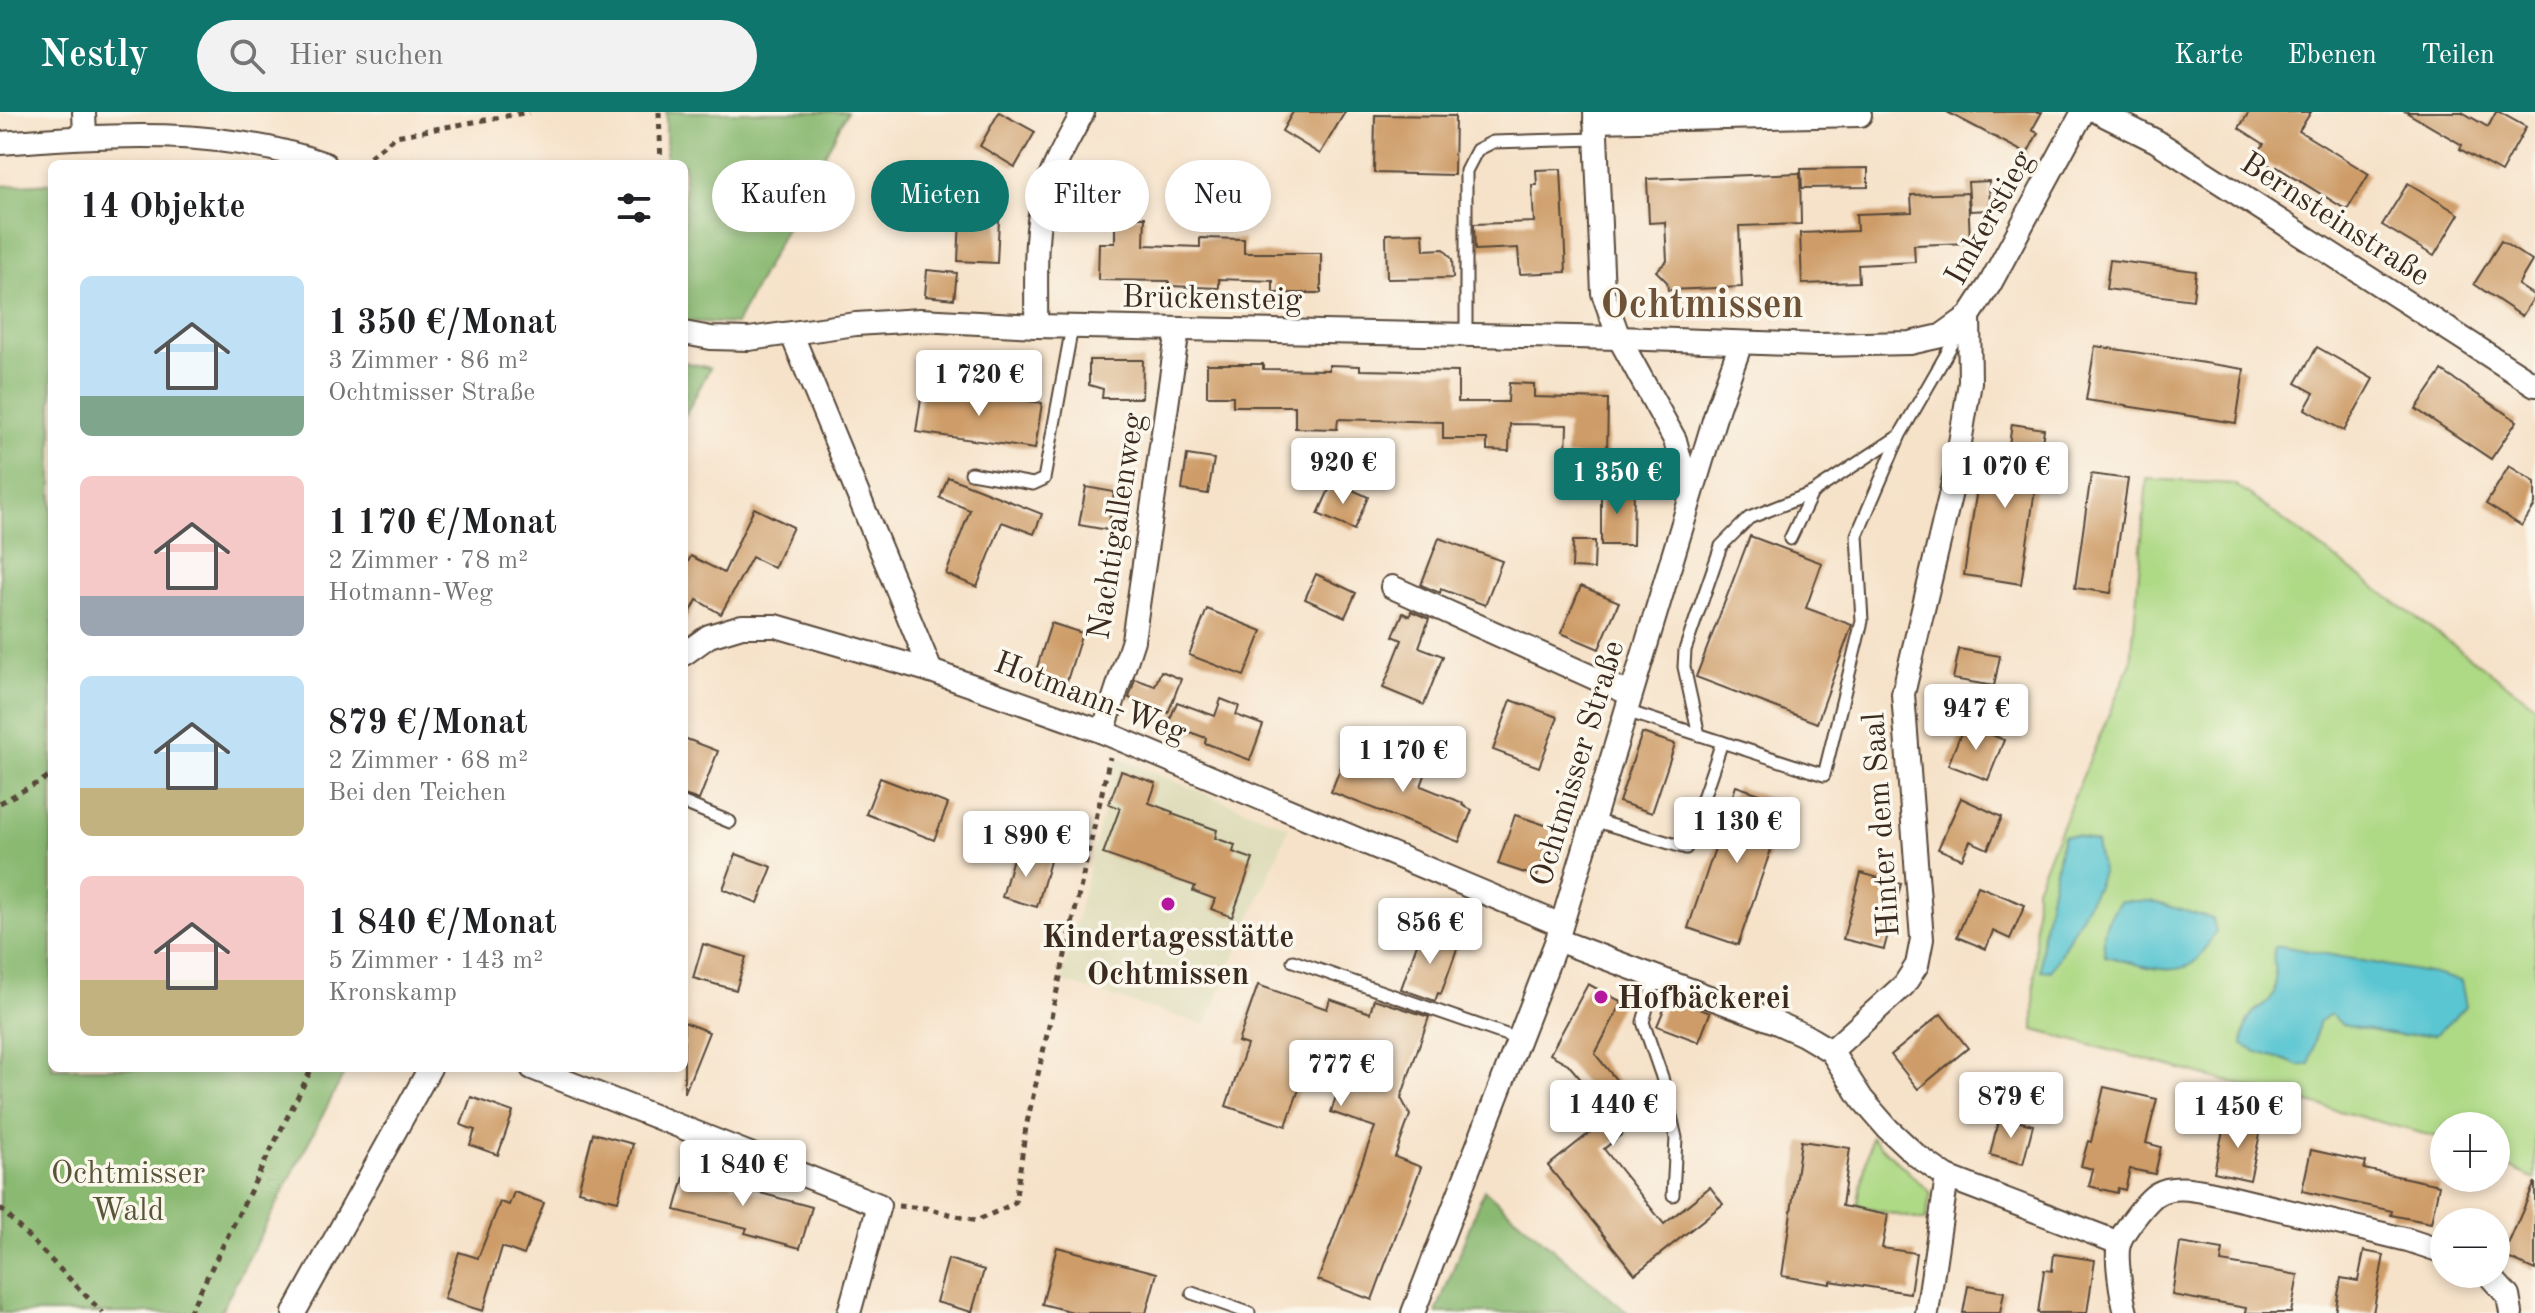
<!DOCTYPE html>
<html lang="de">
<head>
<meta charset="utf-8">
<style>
  body { margin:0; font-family:"Old Standard TT",serif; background:#f2f2f2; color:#202124; height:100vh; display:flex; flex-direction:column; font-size:30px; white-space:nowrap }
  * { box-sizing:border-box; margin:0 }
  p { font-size:26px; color:#757577 }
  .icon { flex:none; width:44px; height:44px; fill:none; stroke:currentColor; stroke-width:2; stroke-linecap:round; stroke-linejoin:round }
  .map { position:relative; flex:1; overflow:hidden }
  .sheet { position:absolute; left:48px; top:48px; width:640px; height:912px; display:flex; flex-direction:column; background:#fff; border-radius:12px; box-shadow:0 4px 12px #0003 }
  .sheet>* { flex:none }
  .hud { position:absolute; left:712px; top:48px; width:760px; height:72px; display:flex; gap:16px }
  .tools { position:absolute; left:2430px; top:1000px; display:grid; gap:16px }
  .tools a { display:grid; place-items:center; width:80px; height:80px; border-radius:50%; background:#fff; box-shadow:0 4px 12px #0003; font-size:40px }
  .price { position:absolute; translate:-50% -68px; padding:0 18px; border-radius:8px; background:#fff; color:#222; font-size:26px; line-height:52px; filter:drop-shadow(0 2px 4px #0008) }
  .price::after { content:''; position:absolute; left:50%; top:48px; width:24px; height:18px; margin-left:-12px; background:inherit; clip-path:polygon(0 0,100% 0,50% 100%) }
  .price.on { background:#0f766e; color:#fff }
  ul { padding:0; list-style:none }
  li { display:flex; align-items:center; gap:24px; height:200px; padding:0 32px }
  li span { display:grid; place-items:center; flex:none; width:224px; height:160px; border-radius:12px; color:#555 }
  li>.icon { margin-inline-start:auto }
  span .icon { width:96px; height:96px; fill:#fffc; stroke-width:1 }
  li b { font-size:34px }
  h2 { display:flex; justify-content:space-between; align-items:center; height:96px; padding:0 32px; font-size:34px }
  .tag { padding:0 28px; border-radius:36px; background:#fff; box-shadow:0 4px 12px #0003; font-size:28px; line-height:72px }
  .tag.on { background:#0f766e; color:#fff }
  header { display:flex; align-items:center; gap:48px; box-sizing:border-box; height:112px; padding:0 40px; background:#0f766e; color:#fff }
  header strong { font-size:38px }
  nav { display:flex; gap:44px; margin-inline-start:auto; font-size:28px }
  .search { width:560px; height:72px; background:#f2f2f2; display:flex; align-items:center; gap:20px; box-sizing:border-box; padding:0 28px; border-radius:44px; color:#757577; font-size:30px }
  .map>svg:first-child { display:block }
  .built { fill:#dfddbb }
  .green { fill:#aed985; stroke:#748252; stroke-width:2 }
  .forest { fill:#8ab972; stroke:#627248; stroke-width:2 }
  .water { fill:#5ac6d2; stroke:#4a7878; stroke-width:2 }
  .building { fill:#ce9c68 }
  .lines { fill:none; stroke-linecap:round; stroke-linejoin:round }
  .lane-casing { stroke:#574638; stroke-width:15 }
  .street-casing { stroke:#574638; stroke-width:26 }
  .path { stroke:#574638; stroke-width:5; stroke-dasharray:6 6; stroke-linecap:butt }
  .lane { stroke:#fff; stroke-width:11 }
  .street { stroke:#fff; stroke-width:22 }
  .poi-dot { fill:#b5179e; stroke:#fbf7ec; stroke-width:3 }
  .labels { text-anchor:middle; stroke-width:7; stroke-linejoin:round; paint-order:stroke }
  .street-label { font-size:32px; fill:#3b2a1e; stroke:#fbf7ec }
  .poi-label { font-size:32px; font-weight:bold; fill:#3b2a1e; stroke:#fbf7ec }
  .park-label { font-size:32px; fill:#585638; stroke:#fbf7ec }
  .district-label { font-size:40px; font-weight:bold; fill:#6e5238; stroke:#fbf7ec }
</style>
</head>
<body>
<header>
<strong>Nestly</strong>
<div class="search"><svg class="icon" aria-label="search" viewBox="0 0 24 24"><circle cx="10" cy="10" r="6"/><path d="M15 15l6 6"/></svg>Hier suchen</div>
<nav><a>Karte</a><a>Ebenen</a><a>Teilen</a></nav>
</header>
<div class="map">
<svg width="2535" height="1201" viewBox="0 0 2535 1201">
  <rect width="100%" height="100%" fill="#fbf7ec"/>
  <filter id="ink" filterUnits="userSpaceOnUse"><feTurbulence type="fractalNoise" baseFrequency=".0125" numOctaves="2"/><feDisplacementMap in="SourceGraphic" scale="16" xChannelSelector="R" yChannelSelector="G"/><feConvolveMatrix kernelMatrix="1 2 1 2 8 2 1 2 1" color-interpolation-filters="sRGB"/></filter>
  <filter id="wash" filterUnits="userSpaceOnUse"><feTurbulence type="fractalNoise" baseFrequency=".006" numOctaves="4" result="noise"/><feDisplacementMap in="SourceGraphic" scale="32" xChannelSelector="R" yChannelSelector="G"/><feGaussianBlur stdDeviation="1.8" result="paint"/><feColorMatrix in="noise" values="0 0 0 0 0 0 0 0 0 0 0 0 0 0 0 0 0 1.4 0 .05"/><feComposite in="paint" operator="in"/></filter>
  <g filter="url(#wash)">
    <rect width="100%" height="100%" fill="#f6e2c9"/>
    <path class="built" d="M1117,646L1289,715L1206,913L1061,869Z"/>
    <g class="green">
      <path d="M2147,367L2234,372L2535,593V1067L2496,1049V1014H2444V1027L2034,918L2036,775L2131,550Z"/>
      <path d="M1871,1025L1931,1081L1925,1109L1857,1094Z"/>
    </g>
    <g class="forest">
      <path d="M666,0H847L736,212L684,209V52H666Z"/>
      <path d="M52,71V956H347L220,1201H0V74Z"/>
      <path d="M684,250L710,256L684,305Z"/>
      <path d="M1484,1078L1628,1201H1436Z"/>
    </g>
    <g class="water">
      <path d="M2063,723L2077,724L2096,731L2102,760L2097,774L2051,859L2041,858L2042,824Z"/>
      <path d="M2121,789H2150L2213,807L2216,820C2209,830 2202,845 2193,851C2170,867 2130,849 2105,844C2101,819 2105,808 2121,789Z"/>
      <path d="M2282,834L2434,862L2461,869L2466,895L2436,922L2401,924L2342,913L2331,902L2318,910L2310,952L2299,954C2281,943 2260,945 2243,933C2243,923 2245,910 2252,902C2259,894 2269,894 2274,880C2279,866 2270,850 2275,835Z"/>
    </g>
    <g id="blocks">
      <g class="building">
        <path d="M999,0L1035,20L1015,55L980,34Z"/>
        <path d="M1293,0H1345L1320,42L1282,19Z"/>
        <path d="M1947,0H2042L2032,18L2038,21L2027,42Z"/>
        <path d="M2249,0H2311L2299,19L2369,62L2347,98L2277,55L2276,57L2255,45L2264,32L2239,16Z"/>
        <path d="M2406,0H2462L2488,15L2496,0H2499L2526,15L2501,60L2460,37L2462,33Z"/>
        <path d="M1375,3L1455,4L1454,63L1374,61Z"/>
        <path d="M1868,56V75L1802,76L1801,57Z"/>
        <path d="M1561,57L1566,160L1520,162L1518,136L1475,138L1474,112L1534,110L1532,73H1537L1536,58Z"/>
        <path d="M1800,61L1801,112L1739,114L1742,175L1668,178L1667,170L1656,159L1667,149L1665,110L1649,111L1647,67Z"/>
        <path d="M1989,69L1990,98L1970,99L1968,70Z"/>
        <path d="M2408,71L2459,102L2434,144L2382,113Z"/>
        <path d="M1968,81L1970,131L1914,133L1915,150L1858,153L1859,170L1802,172L1800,121L1857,119L1856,102L1912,100L1911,83Z"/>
        <path d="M1115,105H1145L1144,133L1200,135V126L1244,127V141H1321V181H1273V169L1219,167V176L1169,174V169L1098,168L1099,131H1115Z"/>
        <path d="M960,106L999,107L997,151L958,149Z"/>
        <path d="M1423,121L1424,138L1444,137L1452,147L1453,166L1387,167L1386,122Z"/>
        <path d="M2501,129L2532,149L2518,173L2535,184L2522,204L2474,172Z"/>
        <path d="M2110,148L2196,159L2193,188L2106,177Z"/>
        <path d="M927,158L957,161L954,187L925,184Z"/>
        <path d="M2095,234L2244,257L2236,311L2086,288Z"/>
        <path d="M2317,235L2373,267L2344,319L2305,297L2314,281L2296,271Z"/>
        <path d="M1089,248H1143L1142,286H1102L1103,277L1089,273Z"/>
        <path d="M1207,252H1263V257L1329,258V253L1360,254V258L1458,260V290H1508L1509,271L1534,272V285L1608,287L1607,345L1566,344L1567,313L1510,312L1509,339L1487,338V327H1443V310L1338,307L1337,317L1295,316V294H1233V284H1207Z"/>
        <path d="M2442,259L2517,309L2491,347L2416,297Z"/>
        <path d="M923,274L1042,291L1035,337L916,320Z"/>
        <path d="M2012,312L2044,317L2021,472L1964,463L1981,350L2006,354Z"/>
        <path d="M1187,343L1214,347L1208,382L1182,378Z"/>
        <path d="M2509,354L2535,370V393L2522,414L2486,392Z"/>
        <path d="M2091,362L2128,367L2111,481L2075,476Z"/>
        <path d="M948,365L1042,402L1034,422L1002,410L977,475L946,462L970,398L940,386Z"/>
        <path d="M1333,369L1368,385L1354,418L1318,402Z"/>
        <path d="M1086,375L1114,380L1108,418L1079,413Z"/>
        <path d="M1601,375H1634L1633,433H1601Z"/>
        <path d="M754,396L793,415L774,456L752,445L721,502L697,488L684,513V457L691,444L724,461Z"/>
        <path d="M1750,424L1822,451L1806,496L1852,513L1817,611L1696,565Z"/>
        <path d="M1439,426L1502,449L1485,493L1441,477L1440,481L1421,473Z"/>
        <path d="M1573,429H1595L1594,457L1572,456Z"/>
        <path d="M1316,462L1356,481L1345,505L1305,487Z"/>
        <path d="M1581,474L1619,490L1599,537L1561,521Z"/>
        <path d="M1207,497L1262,519L1244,564L1189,543Z"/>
        <path d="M1411,499L1429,507L1419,535L1443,544L1424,593L1383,576L1402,528L1393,524L1403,501L1410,504Z"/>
        <path d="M1051,511L1082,521L1065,575L1034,565Z"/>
        <path d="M1959,537L2000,544L1994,574L1953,567Z"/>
        <path d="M1161,559L1181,567L1168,601L1129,586L1135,567L1155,574Z"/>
        <path d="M1221,587L1239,594L1236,603L1263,613L1250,648L1205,631L1206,626L1168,612L1177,590L1215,604Z"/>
        <path d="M1511,588L1558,605L1539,655L1493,638Z"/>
        <path d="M1965,611L2004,628L1988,668L1948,653Z"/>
        <path d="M1642,621L1675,632L1652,701L1619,690Z"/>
        <path d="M684,626L718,639L699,688L684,683Z"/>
        <path d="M1373,639L1406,652L1411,639L1431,647L1421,674L1463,691L1462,693L1472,698L1459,730L1331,680L1342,652L1365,661Z"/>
        <path d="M1121,659L1156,671L1149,691L1173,700L1172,702L1217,718L1215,726L1235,733L1233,740L1253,747L1232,805L1211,797L1215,787L1193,779L1195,774L1103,742L1120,696L1109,692Z"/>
        <path d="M880,666L948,692L934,728L866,702Z"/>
        <path d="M1736,674L1787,691L1738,833L1688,816Z"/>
        <path d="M1961,686L2002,705L1988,737L1970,729L1962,747L1938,737Z"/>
        <path d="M1515,703L1554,716L1537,765L1498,752Z"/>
        <path d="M1015,739L1050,749L1037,795L1002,785Z"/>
        <path d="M736,742L772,755L758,791L723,777Z"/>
        <path d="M1861,761L1901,772L1884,837L1843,827Z"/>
        <path d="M1978,774L2025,793L2010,827L1993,819L1986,837L1957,825Z"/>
        <path d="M1422,818L1459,831L1441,882L1438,881L1435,889L1401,877Z"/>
        <path d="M703,832L746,845L736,878L693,866Z"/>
        <path d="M1588,872L1622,890L1595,942L1645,1003L1604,1037L1664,1112L1710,1075L1723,1092L1635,1162L1548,1054L1607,1007L1586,980L1589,977L1568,952L1550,942Z"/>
        <path d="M1258,873L1327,897L1330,887L1370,901L1374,887L1429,905L1401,986L1410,1003L1395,1045L1421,1055L1372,1188L1318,1168L1375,1015L1331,1000L1339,975L1304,963L1286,1014L1226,994L1247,933L1238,930Z"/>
        <path d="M1669,885L1710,901L1699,930L1657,914Z"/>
        <path d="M1941,902L1968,936L1918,977L1891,943Z"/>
        <path d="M684,910L709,920L685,980H684Z"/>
        <path d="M2104,975L2157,987L2146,1031L2161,1035L2155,1062L2130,1057L2125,1078L2118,1076L2117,1081L2089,1074L2093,1057L2081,1054L2088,1029L2091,1030Z"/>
        <path d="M471,985L513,1000L498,1043L470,1033L475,1018L461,1013Z"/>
        <path d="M1999,1005L2033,1013L2023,1052L1990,1043Z"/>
        <path d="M2225,1009L2261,1017L2250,1068L2214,1060Z"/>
        <path d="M593,1021L633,1032L618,1089L578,1079Z"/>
        <path d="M1801,1029L1850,1036L1842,1094L1888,1103L1882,1136L1916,1141L1910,1181L1830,1169V1172L1782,1164Z"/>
        <path d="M2311,1038L2366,1050L2364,1057L2439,1073L2431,1111L2391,1103L2392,1099L2302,1079Z"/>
        <path d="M687,1054L733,1066L731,1073L812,1095L800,1136L745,1121L747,1116L675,1098Z"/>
        <path d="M2535,1070V1158L2503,1144Z"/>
        <path d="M514,1080L544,1091L524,1143L502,1135L483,1199L444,1187L459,1140L478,1146L500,1090L509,1093Z"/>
        <path d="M2180,1131L2223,1138L2221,1150L2298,1163L2291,1201H2245L2246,1196L2172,1183Z"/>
        <path d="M1057,1135L1157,1161L1146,1201H1077L1042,1192Z"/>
        <path d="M2364,1139L2384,1143L2373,1201H2335L2341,1166L2358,1169Z"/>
        <path d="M2054,1142L2095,1148L2087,1201H2038L2044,1158L2052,1159Z"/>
        <path d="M948,1147L984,1158L972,1200L936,1190Z"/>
        <path d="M1968,1174L2004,1180L2000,1201H1963Z"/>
      </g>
    </g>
  </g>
  <g filter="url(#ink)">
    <use href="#blocks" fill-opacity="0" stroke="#574638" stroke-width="2"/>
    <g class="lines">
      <g class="lane-casing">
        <g id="lane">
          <path d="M1466,222V59L1477,38L1493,30L1596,27"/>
          <path d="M971,361L1033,372L1044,367L1072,215"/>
          <path d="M1790,427L1812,381L1899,324"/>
          <path d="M1626,599L1824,663L1862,509L1857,423L1900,323L1962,215"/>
          <path d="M1699,623L1684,555L1685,538L1721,434L1749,406L1812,381"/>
          <path d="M684,691L730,710"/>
          <path d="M1593,708L1686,736L1722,630"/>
          <path d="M1293,849L1518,927"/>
          <path d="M1656,865L1643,910L1662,965L1676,1026L1673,1083"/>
          <path d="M1192,1181L1249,1201"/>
        </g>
      </g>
      <g class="street-casing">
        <g id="street">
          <path d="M84,0L85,24"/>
          <path d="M1595,0L1603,181L1619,226L1675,328L1690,385"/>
          <path d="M2098,0L2156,29L2535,273"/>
          <path d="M1595,9L1860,3"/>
          <path d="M0,31C108,22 222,15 325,52"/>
          <path d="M1036,214C1037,173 1033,123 1044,84C1052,54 1069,27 1083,0"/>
          <path d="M684,221L711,226L749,227L856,212L920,208L1036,214L1619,226L1818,233L1910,231L1941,224L1969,204L1990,172L2083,0"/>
          <path d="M792,223L931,559L1103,620L1561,813"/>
          <path d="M1392,475L1630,582"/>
          <path d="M684,542L709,524L742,514H776L931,559"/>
          <path d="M1103,620L1133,528L1178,217"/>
          <path d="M1557,828L1773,909L1804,923L1831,939L1862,987L1888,1017L1916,1043L1947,1065L2119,1131"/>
          <path d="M1831,939L1904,873L1917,853L1922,827L1903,582L1954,367L1970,270L1969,204"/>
          <path d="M532,956L879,1093L849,1201"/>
          <path d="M2488,1162L2508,1184L2511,1201"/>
          <path d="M294,1201L430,956"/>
          <path d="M1413,1201L1557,828L1718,295L1741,231"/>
          <path d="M1927,1201L1947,1065"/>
          <path d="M2126,1201C2122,1186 2115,1146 2119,1132C2122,1120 2147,1088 2157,1082C2173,1072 2197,1078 2213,1081L2408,1128L2444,1140"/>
        </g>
      </g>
      <g class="path">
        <path d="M659,0L661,52"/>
        <path d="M360,52L396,24L529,0"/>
        <path d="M1294,181L1298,199"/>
        <path d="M1285,187L1295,188"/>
        <path d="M0,691L52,663"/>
        <path d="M898,1094L926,1096L976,1109L1015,1091L1026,1015L1110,645"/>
        <path d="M0,1096L103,1201"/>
        <path d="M189,1201L312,956"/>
      </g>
      <use href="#lane" class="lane"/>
      <use href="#street" class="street"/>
    </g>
  </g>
  <g class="poi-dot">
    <circle cx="1168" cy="792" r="8"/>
    <circle cx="1601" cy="885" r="8"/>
  </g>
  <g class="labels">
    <g class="street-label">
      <text transform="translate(1988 105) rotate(-61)" y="11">Imkerstieg</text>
      <text transform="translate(2336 106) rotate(33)" y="11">Bernsteinstraße</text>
      <text transform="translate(1212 185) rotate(1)" y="11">Brückensteig</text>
      <text transform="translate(1115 414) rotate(-81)" y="11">Nachtigallenweg</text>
      <text transform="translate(1091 584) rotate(21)" y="11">Hotmann-Weg</text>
      <text transform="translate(1576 651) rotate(-73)" y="11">Ochtmisser Straße</text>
      <text transform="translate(1880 713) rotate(-94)" y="11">Hinter dem Saal</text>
    </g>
    <g class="poi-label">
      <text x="1168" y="835">Kindertagesstätte<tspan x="1168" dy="37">Ochtmissen</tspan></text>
      <text x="1617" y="896" text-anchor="start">Hofbäckerei</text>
    </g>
    <g class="park-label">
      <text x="128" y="1071">Ochtmisser<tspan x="128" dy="37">Wald</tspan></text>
    </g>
    <g class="district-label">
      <text x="1702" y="205">Ochtmissen</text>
    </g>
  </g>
</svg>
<div class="tools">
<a>+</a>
<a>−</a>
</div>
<b class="price" style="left:979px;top:306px">1 720 €</b>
<b class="price" style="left:1343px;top:394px">920 €</b>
<b class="price" style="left:2005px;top:398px">1 070 €</b>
<b class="price on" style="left:1617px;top:404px">1 350 €</b>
<b class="price" style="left:1976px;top:640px">947 €</b>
<b class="price" style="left:1403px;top:682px">1 170 €</b>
<b class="price" style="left:1737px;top:753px">1 130 €</b>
<b class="price" style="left:1026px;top:767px">1 890 €</b>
<b class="price" style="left:1430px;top:854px">856 €</b>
<b class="price" style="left:1341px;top:996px">777 €</b>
<b class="price" style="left:2011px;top:1028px">879 €</b>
<b class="price" style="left:1613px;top:1036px">1 440 €</b>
<b class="price" style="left:2238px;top:1038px">1 450 €</b>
<b class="price" style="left:743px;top:1096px">1 840 €</b>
<div class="hud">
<a class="tag">Kaufen</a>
<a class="tag on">Mieten</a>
<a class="tag">Filter</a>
<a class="tag">Neu</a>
</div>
<section class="sheet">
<h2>14 Objekte<svg class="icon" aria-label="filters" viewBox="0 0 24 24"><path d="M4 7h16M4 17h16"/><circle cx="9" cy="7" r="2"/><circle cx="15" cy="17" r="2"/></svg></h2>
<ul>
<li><span style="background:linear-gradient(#bfe0f5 75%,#7fa58c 0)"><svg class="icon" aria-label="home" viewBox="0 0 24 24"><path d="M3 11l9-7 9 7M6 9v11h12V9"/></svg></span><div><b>1 350 €/Monat</b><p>3 Zimmer · 86 m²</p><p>Ochtmisser Straße</p></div></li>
<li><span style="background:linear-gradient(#f6c9c9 75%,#9aa5b1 0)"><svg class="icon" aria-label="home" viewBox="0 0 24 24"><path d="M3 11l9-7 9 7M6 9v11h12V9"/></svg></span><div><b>1 170 €/Monat</b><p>2 Zimmer · 78 m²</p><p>Hotmann-Weg</p></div></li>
<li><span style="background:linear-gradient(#bfe0f5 70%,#c2b280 0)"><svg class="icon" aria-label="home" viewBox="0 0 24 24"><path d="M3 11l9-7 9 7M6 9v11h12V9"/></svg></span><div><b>879 €/Monat</b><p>2 Zimmer · 68 m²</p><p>Bei den Teichen</p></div></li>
<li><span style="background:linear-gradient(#f6c9c9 65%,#c2b280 0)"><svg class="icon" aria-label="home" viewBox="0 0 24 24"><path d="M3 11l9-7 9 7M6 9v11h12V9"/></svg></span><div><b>1 840 €/Monat</b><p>5 Zimmer · 143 m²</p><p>Kronskamp</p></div></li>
</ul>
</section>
</div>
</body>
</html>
